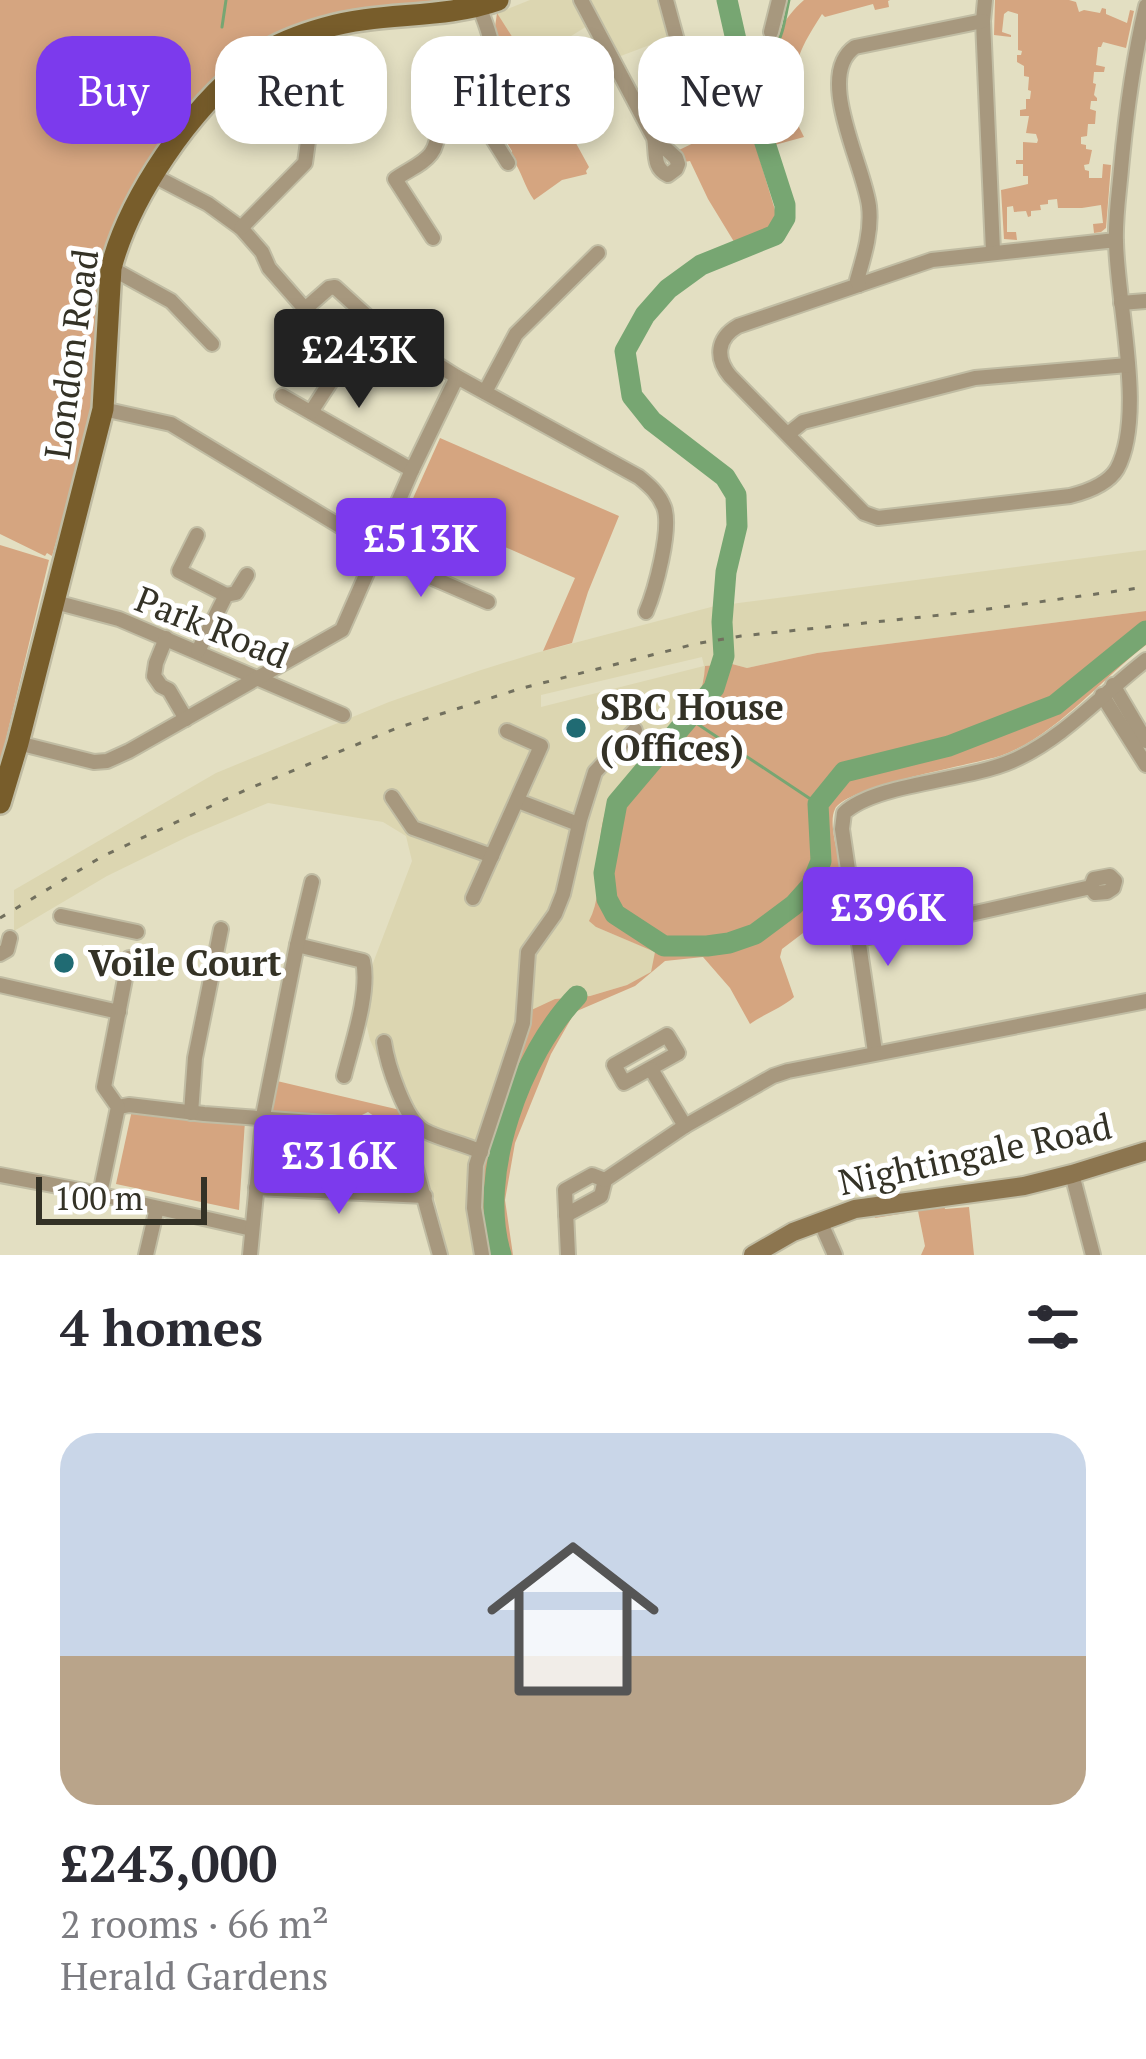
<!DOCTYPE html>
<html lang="en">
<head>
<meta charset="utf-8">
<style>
  body { margin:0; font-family:"PT Serif",serif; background:#f2f2f3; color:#2b2b33; height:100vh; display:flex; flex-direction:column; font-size:45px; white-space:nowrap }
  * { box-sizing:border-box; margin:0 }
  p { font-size:39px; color:#7c7c81 }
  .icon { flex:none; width:66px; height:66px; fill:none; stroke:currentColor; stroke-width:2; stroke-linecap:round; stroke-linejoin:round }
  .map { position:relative; height:1255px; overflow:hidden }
  .side { display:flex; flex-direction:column; background:#fff; flex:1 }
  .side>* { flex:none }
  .hud { position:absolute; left:36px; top:36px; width:1074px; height:108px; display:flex; gap:24px }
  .scale { position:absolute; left:36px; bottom:30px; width:171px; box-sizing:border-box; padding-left:12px; border:6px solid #343226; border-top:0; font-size:33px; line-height:42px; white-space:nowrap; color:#343226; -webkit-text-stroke:9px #fff; paint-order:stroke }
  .price { position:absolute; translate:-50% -102px; padding:0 27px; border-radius:12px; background:#7c3aed; color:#fff; font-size:39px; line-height:78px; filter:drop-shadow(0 3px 6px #0008) }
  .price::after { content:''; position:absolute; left:50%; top:72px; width:36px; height:27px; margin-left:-18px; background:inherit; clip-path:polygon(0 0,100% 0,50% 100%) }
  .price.active { background:#222; color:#fff }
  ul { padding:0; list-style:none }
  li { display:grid; align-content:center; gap:24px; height:636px; padding:0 60px }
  li span { display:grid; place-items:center; height:372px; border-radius:36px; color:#555 }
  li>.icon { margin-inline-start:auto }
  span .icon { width:216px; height:216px; fill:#fffc; stroke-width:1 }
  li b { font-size:51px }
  h2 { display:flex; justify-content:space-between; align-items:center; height:144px; padding:0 60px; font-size:51px }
  .pill { padding:0 42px; border-radius:36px; background:#fff; box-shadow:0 6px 18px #0003; font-size:42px; line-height:108px }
  .pill.active { background:#7c3aed; color:#fff }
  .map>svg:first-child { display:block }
  .built { fill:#dcd6b1; fill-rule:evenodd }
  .green { fill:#d5a580 }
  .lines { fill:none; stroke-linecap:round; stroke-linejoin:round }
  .stream { stroke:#77a672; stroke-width:3 }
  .river { stroke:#77a672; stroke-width:21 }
  .minor-casing { stroke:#c0bca3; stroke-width:18 }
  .secondary-casing { stroke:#c0bca3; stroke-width:22 }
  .primary-casing { stroke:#c0bca3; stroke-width:26 }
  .minor { stroke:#a7987e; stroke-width:14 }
  .secondary { stroke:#8c754f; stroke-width:18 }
  .primary { stroke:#785d2b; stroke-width:21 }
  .rail { stroke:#72705e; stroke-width:3; stroke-dasharray:6 12; stroke-linecap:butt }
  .poi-dot { fill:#206b73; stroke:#fff; stroke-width:4.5 }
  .labels { text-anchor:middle; stroke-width:10; stroke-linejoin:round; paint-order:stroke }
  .street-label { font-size:36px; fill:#343226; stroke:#fff }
  .poi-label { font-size:36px; font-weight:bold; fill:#343226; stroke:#fff; text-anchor:start }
</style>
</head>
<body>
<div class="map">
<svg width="1146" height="1255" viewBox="0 0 1146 1255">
  <rect width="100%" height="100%" fill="#e3dfc2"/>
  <g class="built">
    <path d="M530,0H573L587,26L527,64L497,13Z"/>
    <path d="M588,0H661L671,37L618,57Z"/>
    <path d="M1146,550V611L817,653L747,668L732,664L704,684L694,712L613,795L599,839L596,927L656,952L651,973L627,985L590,996L555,999L483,1255H448L436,1204L411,1129L370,1040L360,997L412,861L406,836L383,822L268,803L189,836L107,876L14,931V890L216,773L389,702L481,670L536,653L715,606ZM702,657L704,666L541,707V695Z"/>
  </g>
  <g class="green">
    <path d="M0,0H464L359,15L220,79L100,280L92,406L84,446L52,556L47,553L45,556L0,534Z"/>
    <path d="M804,0H890L888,1L889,7L875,10L873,4L825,17L822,14C797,53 787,72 801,119L796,121L804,137L771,146L749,67L772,68C772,41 783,18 804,0Z"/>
    <path d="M995,0H1069L1076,2L1079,12L1084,10L1100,13L1102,8L1106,9V14L1127,23L1130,10L1134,11L1126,48L1103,42L1101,47H1098L1096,65L1105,67L1104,72H1094L1093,83L1096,84L1094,95L1097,98V101H1091L1090,109L1096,111L1095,124H1088L1087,136L1081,137V144L1086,145V149L1092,150L1089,164L1084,165L1085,170L1089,171V178H1102L1103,164L1111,165L1106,228L1101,232L1094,233L1093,224L1103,223L1101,205L1082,208H1058L1057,199L1048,200V204L1040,205L1041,210L1031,211V216L1028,217L1026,211L1014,212L1013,206L1007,207V232H1016L1017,240L1004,239L1001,190L1028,184V176H1023V164H1016V160H1023V142L1037,143L1038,140L1036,134L1026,133L1029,116H1020V110L1026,109V99H1030L1031,91L1028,90L1029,77L1024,76V66L1017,62V55H1021L1022,51L1018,50V14L1008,11L1004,14L1002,32L1011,35V37L994,35Z"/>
    <path d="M497,13L554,103L589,167L586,171L587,174L562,180L534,200C524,186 522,172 512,158V151C509,146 505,139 501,135C494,128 489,127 486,115L498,50L501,48L495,27Z"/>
    <path d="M747,117L778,220C772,236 751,239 736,245L708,199L690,161L684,162L677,151Z"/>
    <path d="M440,438L619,516L588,592L572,643L543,651L575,578L410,505Z"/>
    <path d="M0,545L49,560L1,760H0Z"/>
    <path d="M1146,611V645C1100,680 1055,737 1000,756C971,765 847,786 835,809C827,824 841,864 845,881L838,883L840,905L782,949L780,957L794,997C782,1008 764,1014 750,1024L730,988L703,957L665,961L635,986L577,1011L572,1017L551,1054L515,1143L505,1200L513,1255H483L476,1165L525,1013L555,999L590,996L627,985L651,972L655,952L596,927L589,921C609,884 588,831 615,793C647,747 702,730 705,666L732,664L747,668L817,653Z"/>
    <path d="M277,1081L400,1110L403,1126L369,1122L374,1116L368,1112L360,1116L270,1112Z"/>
    <path d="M132,1110L245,1121L239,1210L116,1184Z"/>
    <path d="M944,1204L945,1209L969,1207L974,1255H921L925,1246L918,1211L875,1218L873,1211Z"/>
  </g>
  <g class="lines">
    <g class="stream">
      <path d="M222,27L226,0"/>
      <path d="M744,71C782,56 781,36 789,0"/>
      <path d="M690,719L818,804"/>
    </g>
    <g class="river">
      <path d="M727,0L746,84L785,205V218L775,235L701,265L668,289L645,315L625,351L632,396L652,421L725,477L736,495L737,526L726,572L722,622L724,656L714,688L617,803L604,873L607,899L615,914L664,946H707L729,943L755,934L794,905L811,886L821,861L818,804L844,772L949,746L1055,705L1146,631"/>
      <path d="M501,1255C476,1175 521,1054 577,996"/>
    </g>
    <g class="minor-casing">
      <g id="minor">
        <path d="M581,0L654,138L676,158L678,164L676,169L668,175C652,168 657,152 654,138"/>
        <path d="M666,0L688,81L704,76"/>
        <path d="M985,0L983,21L993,251"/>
        <path d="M771,32L779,0"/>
        <path d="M478,115L508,163"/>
        <path d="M154,176L208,204L241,228L262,252L269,268L305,309L329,288L335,287L368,317"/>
        <path d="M241,228L305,163L309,134L321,118L294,53"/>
        <path d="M433,238L395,179C422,161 439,160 438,123L478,115C504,81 495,44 479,7"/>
        <path d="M1116,240L932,260L738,326C717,338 715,358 730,376L864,513L878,518L1070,496C1086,492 1108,484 1117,469C1146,415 1117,304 1116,242C1115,218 1119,193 1121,169C1126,114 1133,60 1146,6"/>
        <path d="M111,268L171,301L212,344"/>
        <path d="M859,285L857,280C864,256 872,231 869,206C864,165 814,75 855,47L983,21"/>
        <path d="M1121,303L1146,301"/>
        <path d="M390,335L457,377L639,477C650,486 659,494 664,507C672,529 655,591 646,612"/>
        <path d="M485,392L516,334L598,253"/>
        <path d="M282,396L412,470"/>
        <path d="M103,409L171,424L378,549"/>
        <path d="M311,412L333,378"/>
        <path d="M788,434L803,422L975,378L1128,365"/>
        <path d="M197,535L179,571L226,595"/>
        <path d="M375,553L488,602"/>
        <path d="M55,602L119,619L343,715"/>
        <path d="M166,638L156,663L154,676L161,686L169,690L186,719"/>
        <path d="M198,651L226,595L236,593L247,575"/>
        <path d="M1113,685L1146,741"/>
        <path d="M1102,695L1146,765"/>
        <path d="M18,743L94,762L107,761L129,751L342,630L412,470L457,377"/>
        <path d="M392,797L413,828L492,856"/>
        <path d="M518,801L578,824"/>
        <path d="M473,898L541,746L507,731"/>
        <path d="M61,916L137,932"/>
        <path d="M859,939L1091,887L1094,879L1110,876L1115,881L1113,888L1107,892L1095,893L1091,887"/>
        <path d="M297,945L363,961C370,993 352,1044 344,1076"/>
        <path d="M0,954L7,950L10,938"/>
        <path d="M0,985L119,1012"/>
        <path d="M667,1035L678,1053L624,1083L614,1065Z"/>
        <path d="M384,1042C387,1063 405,1121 425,1131C442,1140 463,1143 481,1152"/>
        <path d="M875,1052L842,829L844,813C876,783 967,781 1012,761C1063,739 1103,693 1146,660"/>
        <path d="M651,1069L685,1126"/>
        <path d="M118,1107L129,1105L204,1114L367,1126"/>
        <path d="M191,1113L195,1058L221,929"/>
        <path d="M415,1165L440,1255"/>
        <path d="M1072,1174L1093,1255"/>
        <path d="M0,1175L95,1193L101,1189L118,1107L104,1087L129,958"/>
        <path d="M256,1188L425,1196"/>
        <path d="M106,1196L252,1229"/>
        <path d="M566,1215L601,1196L605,1180L685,1126L773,1076L788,1071L1146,1001"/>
        <path d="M820,1221L835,1255"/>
        <path d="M146,1255L157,1208"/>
        <path d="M250,1255L264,1111L297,945L312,882"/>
        <path d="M482,1255L474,1208L476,1165L523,1023L528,952L555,914L563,894L580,820L595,772L635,730"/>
        <path d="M568,1255L565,1190L592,1175L605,1180"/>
      </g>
    </g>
    <g class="secondary-casing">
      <path id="secondary" d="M753,1255L793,1232L855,1209L1024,1186L1072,1174L1146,1151"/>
    </g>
    <g class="primary-casing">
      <path id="primary" d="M0,803L18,743L103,409L111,268C130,196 190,109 249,63C270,46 299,35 324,28C382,11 441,20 498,0"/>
    </g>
    <use href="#minor" class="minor"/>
    <use href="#secondary" class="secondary"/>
    <use href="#primary" class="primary"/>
    <path class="rail" d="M0,918L103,856L248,789L397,728L519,689L695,644L741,636L960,613L1146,587"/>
  </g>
  <g class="poi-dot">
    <circle cx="576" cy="728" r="12"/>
    <circle cx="64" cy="963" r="12"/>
  </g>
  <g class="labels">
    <g class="street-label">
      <text transform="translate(71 354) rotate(-82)" y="13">London Road</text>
      <text transform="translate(212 627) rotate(22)" y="13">Park Road</text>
      <text transform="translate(975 1154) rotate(-12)" y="13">Nightingale Road</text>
    </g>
    <g class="poi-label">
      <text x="600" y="720">SBC House<tspan x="600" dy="41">(Offices)</tspan></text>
      <text x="88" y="976">Voile Court</text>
    </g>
  </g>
</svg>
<div class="scale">100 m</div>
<b class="price active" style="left:359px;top:411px">£243K</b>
<b class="price" style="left:421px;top:600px">£513K</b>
<b class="price" style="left:888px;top:969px">£396K</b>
<b class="price" style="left:339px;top:1217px">£316K</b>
<div class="hud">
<a class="pill active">Buy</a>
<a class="pill">Rent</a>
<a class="pill">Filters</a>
<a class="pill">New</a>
</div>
</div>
<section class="side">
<h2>4 homes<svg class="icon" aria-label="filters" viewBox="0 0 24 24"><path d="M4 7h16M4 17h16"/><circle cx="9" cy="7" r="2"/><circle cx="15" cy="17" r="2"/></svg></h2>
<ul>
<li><span style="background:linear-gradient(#c9d6e8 60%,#b9a48a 0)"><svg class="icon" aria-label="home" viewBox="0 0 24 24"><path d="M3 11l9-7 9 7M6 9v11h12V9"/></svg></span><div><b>£243,000</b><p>2 rooms · 66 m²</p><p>Herald Gardens</p></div></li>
</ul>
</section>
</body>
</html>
